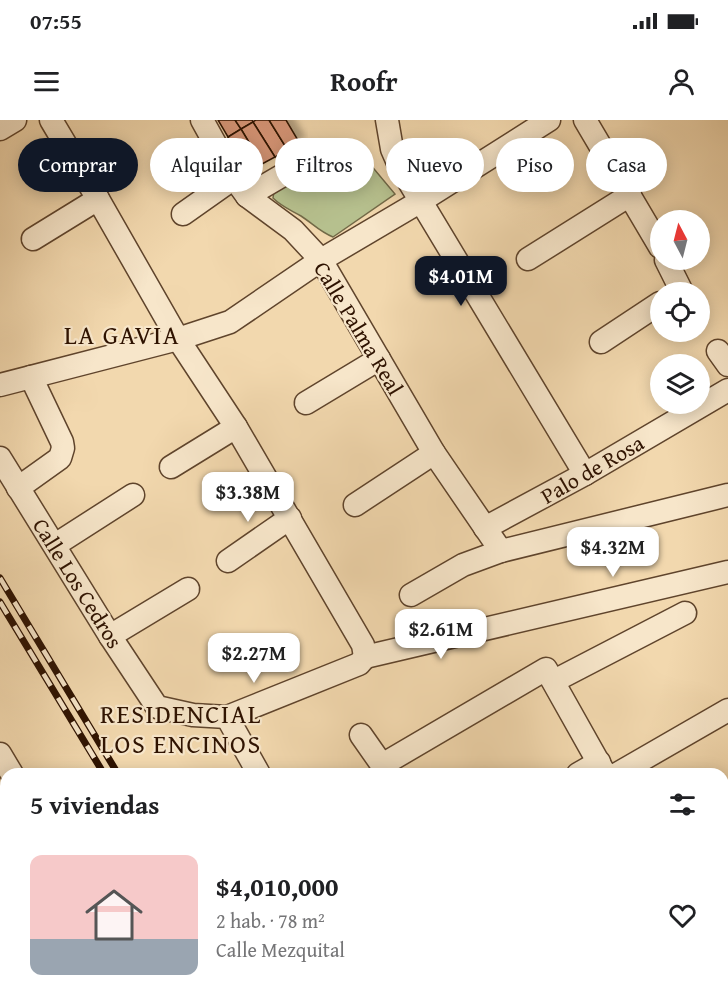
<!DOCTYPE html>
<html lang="es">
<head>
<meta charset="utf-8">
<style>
  body { margin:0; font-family:"Gentium Book Plus",serif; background:#f2f2f2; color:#202124; height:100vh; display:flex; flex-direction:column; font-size:22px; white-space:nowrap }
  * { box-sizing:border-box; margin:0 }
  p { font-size:20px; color:#757577 }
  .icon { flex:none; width:33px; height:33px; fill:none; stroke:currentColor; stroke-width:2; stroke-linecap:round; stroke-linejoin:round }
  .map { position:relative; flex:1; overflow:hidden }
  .panel { position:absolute; left:0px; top:648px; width:729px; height:234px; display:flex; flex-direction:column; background:#fff; border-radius:18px 18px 0 0; box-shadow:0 3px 15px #0003 }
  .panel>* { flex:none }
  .hud { position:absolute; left:18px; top:18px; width:693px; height:54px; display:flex; gap:12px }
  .needle { width:39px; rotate:353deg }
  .buttons { position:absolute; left:650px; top:90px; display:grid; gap:12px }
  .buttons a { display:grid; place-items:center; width:60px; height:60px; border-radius:50%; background:#fff; box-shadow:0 3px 15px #0003; font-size:30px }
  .price { position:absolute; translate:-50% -51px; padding:0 14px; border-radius:12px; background:#fff; color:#222; font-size:20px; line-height:39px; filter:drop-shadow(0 2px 3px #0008) }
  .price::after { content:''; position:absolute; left:50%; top:36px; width:18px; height:14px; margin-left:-9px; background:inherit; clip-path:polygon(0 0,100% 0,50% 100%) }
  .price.current { background:#111827; color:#fff }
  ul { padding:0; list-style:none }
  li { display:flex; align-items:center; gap:18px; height:150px; padding:0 30px }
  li+li { border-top:2px solid #e0e0e0 }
  li span { display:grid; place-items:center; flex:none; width:168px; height:120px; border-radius:12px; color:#555 }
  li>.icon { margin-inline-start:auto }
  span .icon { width:72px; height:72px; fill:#fffc; stroke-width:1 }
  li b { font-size:26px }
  h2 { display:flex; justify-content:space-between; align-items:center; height:72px; padding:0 30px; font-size:26px }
  .chip { padding:0 21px; border-radius:27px; background:#fff; box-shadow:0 3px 15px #0003; font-size:21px; line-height:54px }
  .chip.current { background:#111827; color:#fff }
  .status { display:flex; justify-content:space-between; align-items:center; height:42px; padding:0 30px; background:#fff; direction:ltr }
  .status svg { height:16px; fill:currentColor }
  header { display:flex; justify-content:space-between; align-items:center; height:78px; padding:0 30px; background:#fff; font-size:27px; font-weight:700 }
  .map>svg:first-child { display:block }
  .green { fill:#b6c08e; stroke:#726947; stroke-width:1.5 }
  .building { fill:#d9987a; stroke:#2e1200; stroke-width:1.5; filter:url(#shadow) }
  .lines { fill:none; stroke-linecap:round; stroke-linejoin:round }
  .minor-casing { stroke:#5f442c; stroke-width:25 }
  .minor { stroke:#f7e6ca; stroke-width:22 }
  .rail-casing { stroke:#2e1200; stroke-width:7 }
  .rail { stroke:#f7e6ca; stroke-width:4.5; stroke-dasharray:14; stroke-linecap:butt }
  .labels { text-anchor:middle; stroke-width:4.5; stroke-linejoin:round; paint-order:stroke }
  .street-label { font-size:22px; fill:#2e1200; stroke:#f7e6ca }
  .quarter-label { font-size:26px; letter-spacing:1.5px; fill:#2e1200; stroke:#f7e6ca }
</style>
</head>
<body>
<div class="status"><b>07:55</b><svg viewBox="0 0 49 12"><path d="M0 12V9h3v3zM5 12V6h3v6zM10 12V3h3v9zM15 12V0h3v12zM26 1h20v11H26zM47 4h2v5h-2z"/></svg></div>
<header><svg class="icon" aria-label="menu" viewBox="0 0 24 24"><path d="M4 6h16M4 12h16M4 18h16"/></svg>Roofr<svg class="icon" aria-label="person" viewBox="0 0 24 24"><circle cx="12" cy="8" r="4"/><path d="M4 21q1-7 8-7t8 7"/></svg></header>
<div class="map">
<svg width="728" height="882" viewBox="0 0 728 882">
  <defs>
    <filter id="shadow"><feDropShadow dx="5.5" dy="-5.5" stdDeviation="3" flood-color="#0004"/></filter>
  </defs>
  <rect width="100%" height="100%" fill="#f2d8ae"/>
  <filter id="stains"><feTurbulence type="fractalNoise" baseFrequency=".00333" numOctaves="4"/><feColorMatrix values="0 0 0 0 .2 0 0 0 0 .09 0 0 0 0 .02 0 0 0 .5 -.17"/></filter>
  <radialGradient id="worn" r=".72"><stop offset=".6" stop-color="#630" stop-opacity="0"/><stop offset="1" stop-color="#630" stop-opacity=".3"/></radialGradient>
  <path class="green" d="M354,25L395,74L333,117C320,112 312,103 301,96C291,90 282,87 273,78L274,71Z"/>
  <g class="building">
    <path d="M218,0H235L241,9L228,17Z"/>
    <path d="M235,0H252L253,2L241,9Z"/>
    <path d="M256,0H269L287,29L275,37L253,2Z"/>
    <path d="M269,0H286L299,22L287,29Z"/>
    <path d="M253,2L275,37L262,44L241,9Z"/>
    <path d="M241,9L262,44L249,52L228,17Z"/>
  </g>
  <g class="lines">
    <g class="minor-casing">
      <g id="minor">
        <path d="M202,0L234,58L247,76L293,110L321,140L434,333L501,431"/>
        <path d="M387,0L392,29L399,45L585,354"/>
        <path d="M585,0L660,127"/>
        <path d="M0,9L15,0"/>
        <path d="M247,76L307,41"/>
        <path d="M183,94L234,58"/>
        <path d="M33,119L98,79"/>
        <path d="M528,139L630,75"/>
        <path d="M666,140L681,170L677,172"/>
        <path d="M601,222L660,183"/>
        <path d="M718,231L728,245"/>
        <path d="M0,265L178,219L230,202L321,140L421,81L549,0"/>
        <path d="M306,283L379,239"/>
        <path d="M0,338L110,516L157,587L193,595L227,597L359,544L365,537L363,525L236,307L178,219L98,79L51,0"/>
        <path d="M171,347L236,307"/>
        <path d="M18,368L60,338L63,328L62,322L31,257"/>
        <path d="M355,385L434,333"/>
        <path d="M485,408L585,354L728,270"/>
        <path d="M55,425L133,375"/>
        <path d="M228,441L290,398"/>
        <path d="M411,475L463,445L501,431L728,375"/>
        <path d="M110,516L188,469"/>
        <path d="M365,537L728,452"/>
        <path d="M554,561L685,493"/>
        <path d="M227,597L259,654"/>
        <path d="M361,615L382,645L546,549L605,654"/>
        <path d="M0,634L12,654"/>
        <path d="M578,654L599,642"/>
        <path d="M617,654L728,590"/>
        <path d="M723,713L728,710"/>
        <path d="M0,797L6,796"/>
        <path d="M723,828L728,825"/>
        <path d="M723,865L728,874"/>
        <path d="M154,876L158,882"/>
        <path d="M396,876L399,882"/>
        <path d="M336,882L345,876"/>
        <path d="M586,882L596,876"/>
      </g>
    </g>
    <use href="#minor" class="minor"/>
    <g class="rail-casing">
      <g id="rail">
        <path d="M0,458L118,654"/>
        <path d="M0,482L104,654"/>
        <path d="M238,876L241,882"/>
        <path d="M252,876L256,882"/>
      </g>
    </g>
    <use href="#rail" class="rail"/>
  </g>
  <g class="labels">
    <g class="street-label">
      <text transform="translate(359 208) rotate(59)" y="8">Calle Palma Real</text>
      <text transform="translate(592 349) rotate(-30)" y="8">Palo de Rosa</text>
      <text transform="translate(78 463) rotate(58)" y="8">Calle Los Cedros</text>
    </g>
    <g class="quarter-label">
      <text x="122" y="224">LA GAVIA</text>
      <text x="181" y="603">RESIDENCIAL<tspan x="181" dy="30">LOS ENCINOS</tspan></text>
    </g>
  </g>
  <rect width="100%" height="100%" filter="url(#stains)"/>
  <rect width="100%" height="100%" fill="url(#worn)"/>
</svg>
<div class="buttons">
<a><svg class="needle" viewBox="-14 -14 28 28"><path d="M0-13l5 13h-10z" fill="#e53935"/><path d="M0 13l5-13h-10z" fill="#757577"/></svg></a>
<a><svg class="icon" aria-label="locate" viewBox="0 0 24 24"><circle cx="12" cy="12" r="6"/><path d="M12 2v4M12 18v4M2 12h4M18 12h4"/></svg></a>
<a><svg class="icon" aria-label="layers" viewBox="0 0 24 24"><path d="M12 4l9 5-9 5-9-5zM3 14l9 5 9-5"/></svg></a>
</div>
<b class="price current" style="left:461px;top:187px">$4.01M</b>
<b class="price" style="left:248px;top:403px">$3.38M</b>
<b class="price" style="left:613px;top:458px">$4.32M</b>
<b class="price" style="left:441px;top:540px">$2.61M</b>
<b class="price" style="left:254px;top:564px">$2.27M</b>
<div class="hud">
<a class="chip current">Comprar</a>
<a class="chip">Alquilar</a>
<a class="chip">Filtros</a>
<a class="chip">Nuevo</a>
<a class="chip">Piso</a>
<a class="chip">Casa</a>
</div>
<section class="panel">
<h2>5 viviendas<svg class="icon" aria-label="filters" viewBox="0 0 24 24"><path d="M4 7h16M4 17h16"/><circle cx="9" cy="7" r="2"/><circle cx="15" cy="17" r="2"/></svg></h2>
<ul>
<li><span style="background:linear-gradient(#f6c9c9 70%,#9aa5b1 0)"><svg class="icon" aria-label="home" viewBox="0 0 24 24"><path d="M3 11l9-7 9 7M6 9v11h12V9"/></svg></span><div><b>$4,010,000</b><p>2 hab. · 78 m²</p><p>Calle Mezquital</p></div><svg class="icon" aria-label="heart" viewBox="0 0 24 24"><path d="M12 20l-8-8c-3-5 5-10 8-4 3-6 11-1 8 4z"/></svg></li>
</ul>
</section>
</div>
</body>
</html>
